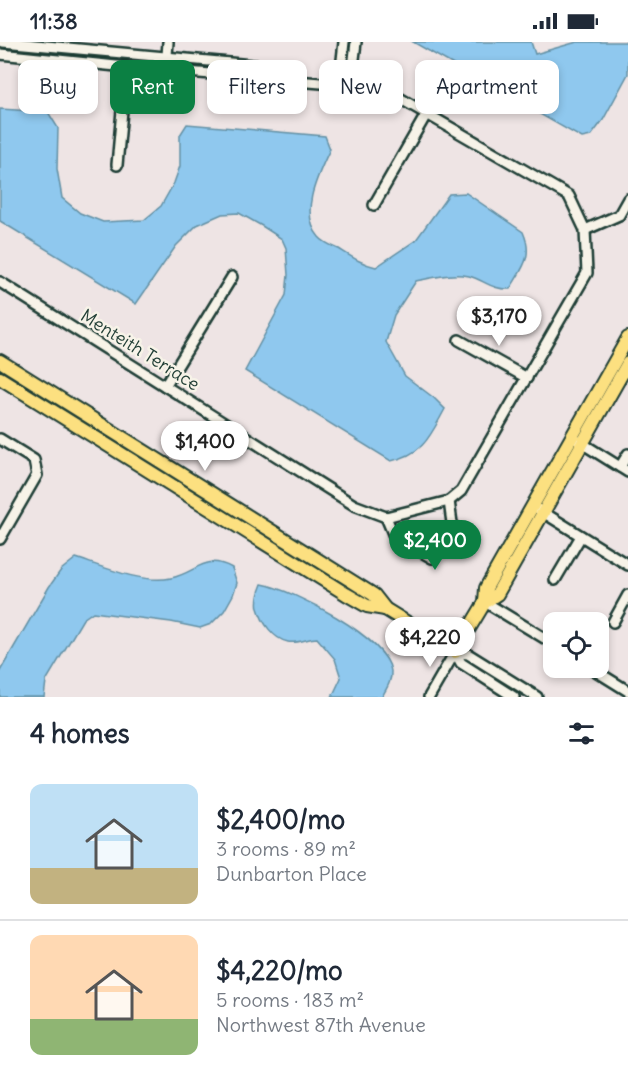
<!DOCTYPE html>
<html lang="en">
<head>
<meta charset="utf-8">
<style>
  body { margin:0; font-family:Delius,sans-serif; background:#f6f6f7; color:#1f2937; height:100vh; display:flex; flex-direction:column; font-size:22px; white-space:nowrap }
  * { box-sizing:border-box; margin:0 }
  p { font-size:20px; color:#747a83 }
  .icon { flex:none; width:33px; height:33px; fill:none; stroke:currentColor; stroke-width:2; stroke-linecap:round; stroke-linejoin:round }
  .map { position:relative; height:655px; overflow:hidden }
  .drawer { display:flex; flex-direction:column; background:#fff; flex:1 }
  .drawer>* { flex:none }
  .guide { position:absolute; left:18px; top:18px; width:592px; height:54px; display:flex; gap:12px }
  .controls { position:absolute; left:543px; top:570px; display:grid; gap:12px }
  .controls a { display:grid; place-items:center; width:66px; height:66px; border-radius:12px; background:#fff; box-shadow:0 3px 9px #0003; font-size:30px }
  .price { position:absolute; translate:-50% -51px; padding:0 14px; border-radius:21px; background:#fff; color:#222; font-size:20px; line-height:39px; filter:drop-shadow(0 2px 3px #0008) }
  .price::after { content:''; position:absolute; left:50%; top:36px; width:18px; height:14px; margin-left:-9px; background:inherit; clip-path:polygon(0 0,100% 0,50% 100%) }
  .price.current { background:#0b8043; color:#fff }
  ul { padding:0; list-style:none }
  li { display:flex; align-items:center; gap:18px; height:150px; padding:0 30px }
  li+li { border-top:2px solid #e0e1e3 }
  li span { display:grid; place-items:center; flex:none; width:168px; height:120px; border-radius:12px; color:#555 }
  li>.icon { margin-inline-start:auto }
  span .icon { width:72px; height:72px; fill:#fffc; stroke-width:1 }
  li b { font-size:26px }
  h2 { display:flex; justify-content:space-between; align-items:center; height:72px; padding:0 30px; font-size:26px }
  .tag { padding:0 21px; border-radius:12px; background:#fff; box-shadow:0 3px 9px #0003; font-size:21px; line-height:54px }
  .tag.current { background:#0b8043; color:#fff }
  .status { display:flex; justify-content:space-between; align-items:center; height:42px; padding:0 30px; background:#fff; direction:ltr }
  .status svg { height:16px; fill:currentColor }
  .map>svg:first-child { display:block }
  .water { fill:#8fc8ee; stroke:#6290a4; stroke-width:1.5 }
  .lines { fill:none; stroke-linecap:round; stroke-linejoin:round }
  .minor-casing { stroke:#1f3d34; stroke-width:14 }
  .major-casing { stroke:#1f3d34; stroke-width:16 }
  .minor { stroke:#f7f3e8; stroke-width:9 }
  .major { stroke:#fce080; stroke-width:12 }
  .labels { text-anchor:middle; stroke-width:5; stroke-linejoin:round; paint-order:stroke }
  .street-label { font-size:18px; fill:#1f3d34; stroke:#f7f3e8 }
</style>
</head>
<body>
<div class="status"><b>11:38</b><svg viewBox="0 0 49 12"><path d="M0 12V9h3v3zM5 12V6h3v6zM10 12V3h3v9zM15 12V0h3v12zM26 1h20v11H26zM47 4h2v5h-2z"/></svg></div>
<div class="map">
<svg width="628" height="655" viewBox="0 0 628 655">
  <rect width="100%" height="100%" fill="#eee4e4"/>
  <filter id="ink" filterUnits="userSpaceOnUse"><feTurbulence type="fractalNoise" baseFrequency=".0167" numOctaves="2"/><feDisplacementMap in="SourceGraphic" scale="12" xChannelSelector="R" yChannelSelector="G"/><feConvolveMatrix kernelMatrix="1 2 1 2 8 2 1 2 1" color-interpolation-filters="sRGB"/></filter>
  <g filter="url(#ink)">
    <g class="water">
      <path d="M413,0H531L535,12L577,0H628V32L603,78L591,94L582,96Z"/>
      <path d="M0,67L48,70L58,86L57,127L62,156L80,171L103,180L144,178L161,164L174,141L180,124V93L187,82L325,94L330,107C319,131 298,171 319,195C324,201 332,204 339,207C352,215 362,222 376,225L416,198L449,152L466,151L523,190C534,215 522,226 510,247C492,248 484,238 469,234C452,230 433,236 416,239L394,273L386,300L405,334L434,356L445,367C430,394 424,412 391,419L245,329L286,253L288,233L286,206L282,197L262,184L239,171L222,172L197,183L176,204L136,262L0,179Z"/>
      <path d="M76,516C103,525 143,542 171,536C198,530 204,511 232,526L237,541L233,553L224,569L211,582L200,586L171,580L93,570L83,577L46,639L44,655H0V629L49,545L61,528Z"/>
      <path d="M262,542C293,548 386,595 391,629C392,639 386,647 382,655H332L341,636L335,617L317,596C308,596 297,602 288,600C273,597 262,580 258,566C256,558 259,549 262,542Z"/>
    </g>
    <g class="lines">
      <g class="minor-casing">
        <g id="minor">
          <path d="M3,0L295,27"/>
          <path d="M0,12L126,25L370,45L389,50L569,154L585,188L587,231L461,449L449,459L386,475"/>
          <path d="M167,14L168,0"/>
          <path d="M342,18L344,0"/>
          <path d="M351,43L356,0"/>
          <path d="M117,123L126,25"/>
          <path d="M374,163L427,71"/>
          <path d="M585,188L619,173L628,157"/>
          <path d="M0,240L354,463L386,475"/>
          <path d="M459,298L527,336"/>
          <path d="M165,344L232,235"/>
          <path d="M572,395L628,430"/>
          <path d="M0,397L34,418L37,433L0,497"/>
          <path d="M620,425L628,412"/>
          <path d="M533,464L628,523"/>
          <path d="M386,475L394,494L432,516L452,481L449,459"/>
          <path d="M555,538L581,494"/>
          <path d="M485,560L554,602"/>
          <path d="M613,580L628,553"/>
          <path d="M455,610L468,612L537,655"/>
          <path d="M455,610L461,621L514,655"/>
          <path d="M591,626L628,649"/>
          <path d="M429,655L455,610"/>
        </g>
      </g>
      <g class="major-casing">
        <g id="major">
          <path d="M0,319L374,553L385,567L455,610L485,560L497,552L628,321"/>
          <path d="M0,336L346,552L367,564L385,567"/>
          <path d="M485,560L486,546L628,296"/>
        </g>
      </g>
      <use href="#minor" class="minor"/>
      <use href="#major" class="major"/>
    </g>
  </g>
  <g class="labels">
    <g class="street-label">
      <text transform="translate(140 308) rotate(32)" y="6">Menteith Terrace</text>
    </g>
  </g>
</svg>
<div class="controls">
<a><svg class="icon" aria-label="locate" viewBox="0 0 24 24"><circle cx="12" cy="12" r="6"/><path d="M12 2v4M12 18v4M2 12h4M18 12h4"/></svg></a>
</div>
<b class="price" style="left:499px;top:305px">$3,170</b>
<b class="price" style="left:205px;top:430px">$1,400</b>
<b class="price current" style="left:435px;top:529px">$2,400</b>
<b class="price" style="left:430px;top:626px">$4,220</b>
<div class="guide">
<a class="tag">Buy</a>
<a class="tag current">Rent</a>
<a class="tag">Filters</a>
<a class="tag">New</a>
<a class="tag">Apartment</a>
</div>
</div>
<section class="drawer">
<h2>4 homes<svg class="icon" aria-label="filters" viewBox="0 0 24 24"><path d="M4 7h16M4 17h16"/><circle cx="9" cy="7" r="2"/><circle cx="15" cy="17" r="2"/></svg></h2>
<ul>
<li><span style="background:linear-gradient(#bfe0f5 70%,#c2b280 0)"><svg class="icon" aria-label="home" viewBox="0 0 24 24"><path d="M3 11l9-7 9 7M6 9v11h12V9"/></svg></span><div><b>$2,400/mo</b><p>3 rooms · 89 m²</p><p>Dunbarton Place</p></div></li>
<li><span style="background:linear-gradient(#ffd9b3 70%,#8fb573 0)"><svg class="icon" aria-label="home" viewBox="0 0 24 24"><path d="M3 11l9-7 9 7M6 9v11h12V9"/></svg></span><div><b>$4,220/mo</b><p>5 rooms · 183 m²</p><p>Northwest 87th Avenue</p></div></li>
</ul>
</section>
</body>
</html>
